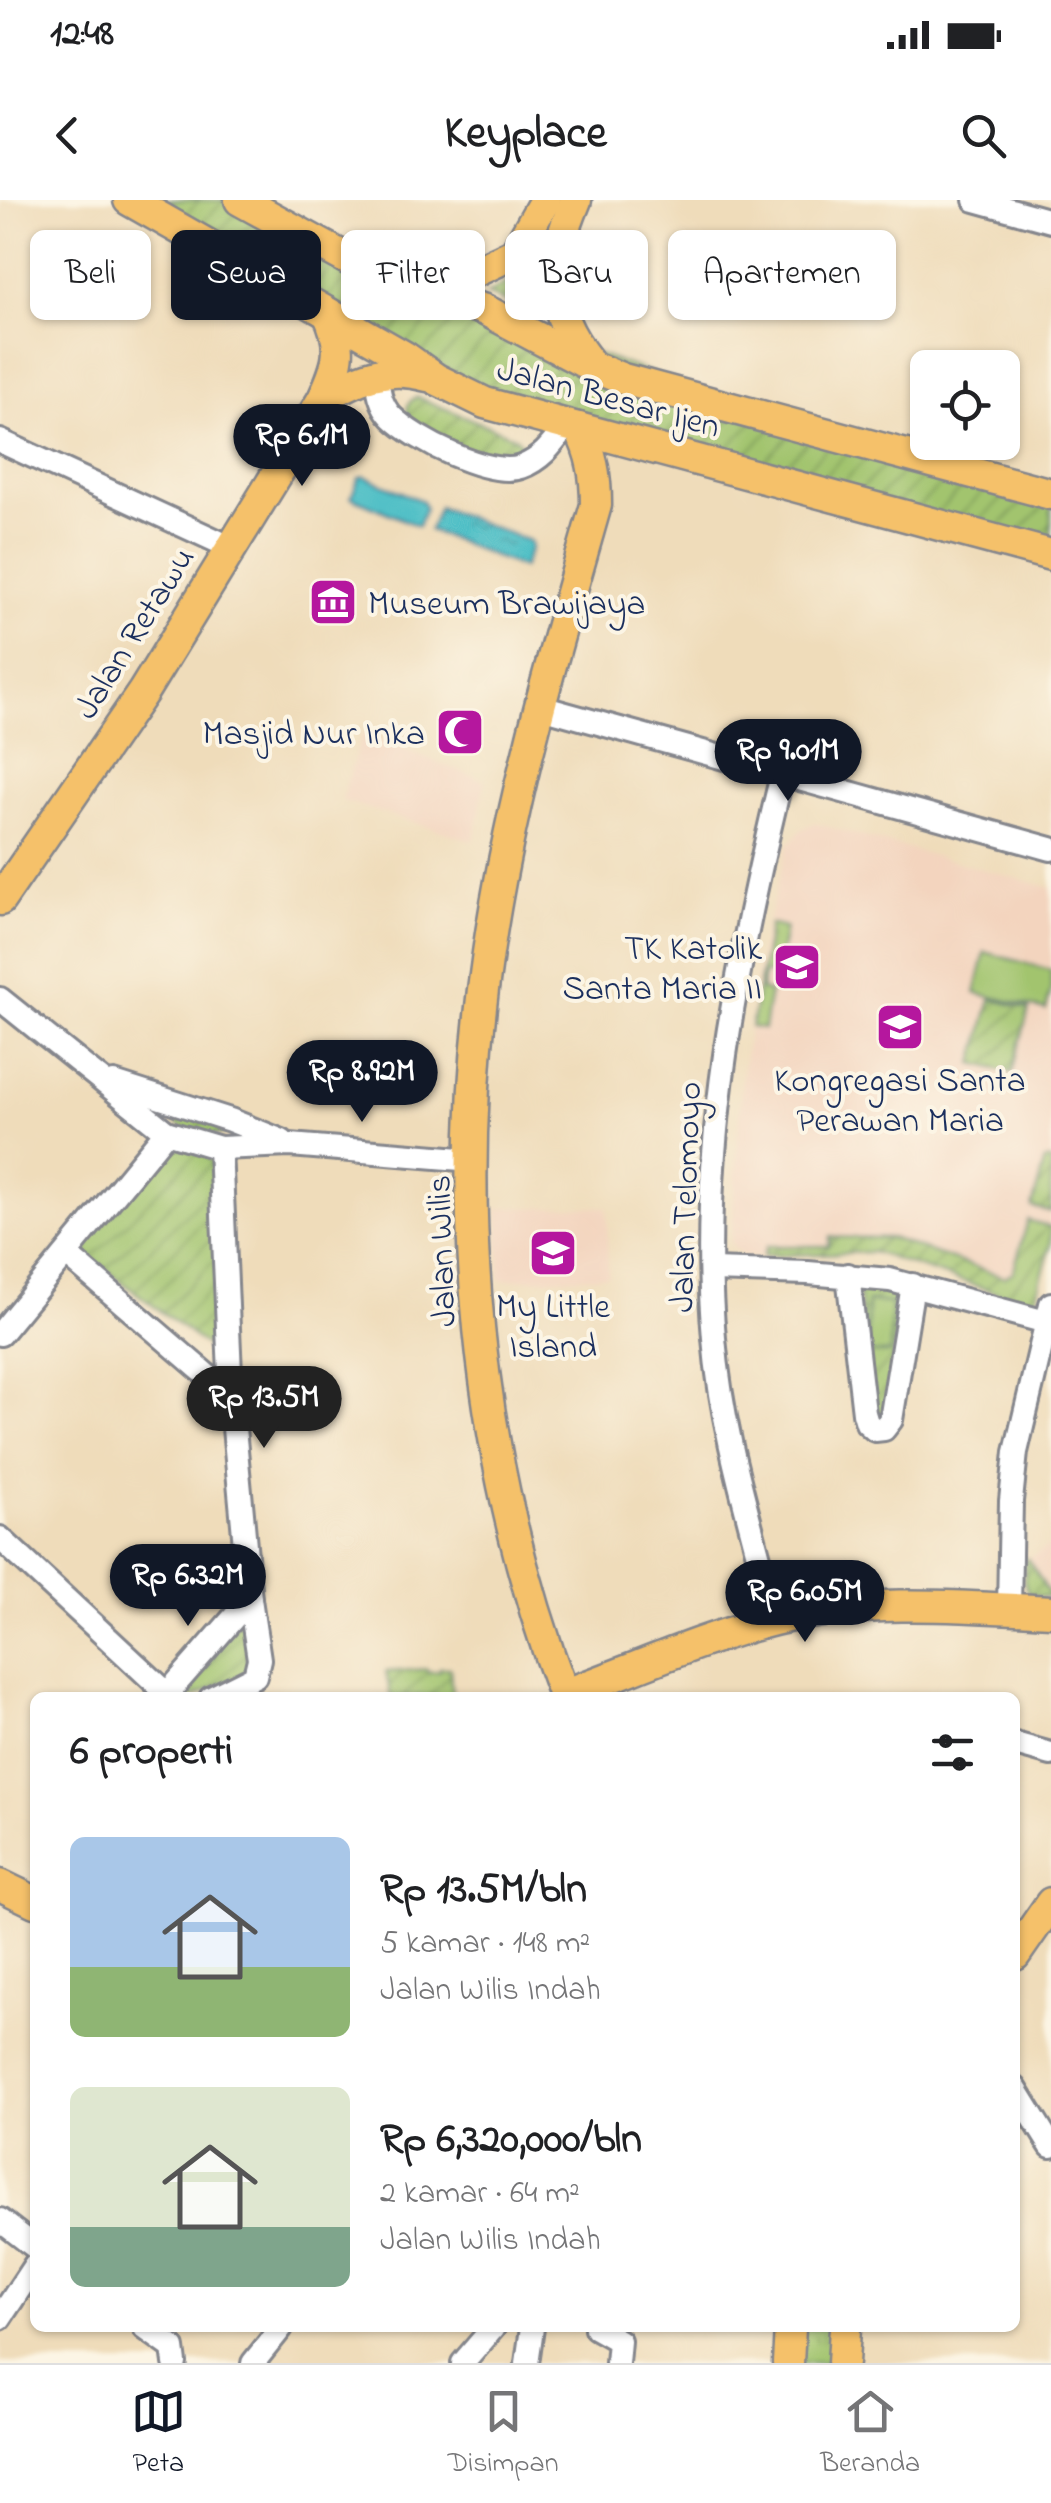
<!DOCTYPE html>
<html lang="id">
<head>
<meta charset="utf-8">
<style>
  body { margin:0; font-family:"Indie Flower",sans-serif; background:#f2f2f2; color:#202124; height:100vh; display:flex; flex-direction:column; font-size:38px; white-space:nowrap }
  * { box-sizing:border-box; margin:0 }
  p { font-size:32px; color:#757577 }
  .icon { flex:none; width:55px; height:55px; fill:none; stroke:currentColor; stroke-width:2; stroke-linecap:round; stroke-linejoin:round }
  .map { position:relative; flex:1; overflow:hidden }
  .side { position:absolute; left:30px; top:1492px; width:990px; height:640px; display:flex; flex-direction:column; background:#fff; border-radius:15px; box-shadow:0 2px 8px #0004 }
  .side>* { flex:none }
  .top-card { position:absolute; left:30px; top:30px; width:992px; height:90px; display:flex; gap:20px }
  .buttons { position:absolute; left:910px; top:150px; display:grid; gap:20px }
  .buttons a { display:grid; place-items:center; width:110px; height:110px; border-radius:15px; background:#fff; box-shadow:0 2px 8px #0004; font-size:50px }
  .price { position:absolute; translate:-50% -85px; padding:0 22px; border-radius:35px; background:#111827; color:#fff; font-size:32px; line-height:65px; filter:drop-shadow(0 2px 5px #0008) }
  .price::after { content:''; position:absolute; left:50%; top:60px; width:30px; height:22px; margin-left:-15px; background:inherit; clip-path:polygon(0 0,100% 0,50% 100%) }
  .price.current { background:#222; color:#fff }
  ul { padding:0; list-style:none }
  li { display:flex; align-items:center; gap:30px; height:250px; padding:0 40px }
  li span { display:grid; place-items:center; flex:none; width:280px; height:200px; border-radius:15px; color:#555 }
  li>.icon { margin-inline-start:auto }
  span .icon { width:120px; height:120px; fill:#fffc; stroke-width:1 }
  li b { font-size:42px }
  h2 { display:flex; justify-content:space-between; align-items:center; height:120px; padding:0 40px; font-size:42px }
  .tag { padding:0 35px; border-radius:15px; background:#fff; box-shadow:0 2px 8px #0004; font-size:35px; line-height:90px }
  .tag.current { background:#111827; color:#fff }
  .status { display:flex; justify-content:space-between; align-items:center; height:70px; padding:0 50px; background:#fff; direction:ltr }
  .status svg { height:28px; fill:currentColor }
  header { display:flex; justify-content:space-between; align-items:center; height:130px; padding:0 40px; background:#fff; font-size:45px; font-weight:700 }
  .tabs { display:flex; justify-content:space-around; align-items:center; height:140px; border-top:2px solid #e0e0e0; background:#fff; font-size:28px; color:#757577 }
  .tabs a { display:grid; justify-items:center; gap:5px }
  .tabs .current { color:#111827 }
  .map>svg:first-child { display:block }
  .built { fill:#f3d4be }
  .park { fill:url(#park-tufts); stroke:#5e7a66; stroke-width:2.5 }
  .garden { fill:url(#garden-furrows); stroke:#5e7a66; stroke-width:2.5 }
  .pitch { fill:#a2c46e; stroke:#5e7a66; stroke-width:2.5 }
  .water { fill:url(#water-ripples); stroke:#367792; stroke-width:2.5 }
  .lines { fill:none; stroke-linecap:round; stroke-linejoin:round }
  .minor-casing { stroke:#85868c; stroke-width:28 }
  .major-casing { stroke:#85868c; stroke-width:35 }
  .minor { stroke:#fff; stroke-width:22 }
  .major { stroke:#f5c16b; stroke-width:30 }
  .labels { text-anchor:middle; stroke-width:8; stroke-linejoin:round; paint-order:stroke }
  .street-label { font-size:35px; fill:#1b2f5e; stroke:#fcf5e5 }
  .poi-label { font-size:35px; fill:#1b2f5e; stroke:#fcf5e5; text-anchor:end }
</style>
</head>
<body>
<div class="status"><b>12:48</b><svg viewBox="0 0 49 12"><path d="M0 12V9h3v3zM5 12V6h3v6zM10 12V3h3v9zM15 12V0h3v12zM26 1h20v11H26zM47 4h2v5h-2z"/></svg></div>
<header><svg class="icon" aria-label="back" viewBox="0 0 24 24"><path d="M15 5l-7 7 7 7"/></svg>Keyplace<svg class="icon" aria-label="search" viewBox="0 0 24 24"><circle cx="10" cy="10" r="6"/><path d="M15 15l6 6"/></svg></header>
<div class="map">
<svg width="1051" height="2163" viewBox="0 0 1051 2163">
  <defs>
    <pattern id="park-tufts" width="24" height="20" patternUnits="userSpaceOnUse" patternTransform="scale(2.5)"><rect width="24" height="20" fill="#a2c46e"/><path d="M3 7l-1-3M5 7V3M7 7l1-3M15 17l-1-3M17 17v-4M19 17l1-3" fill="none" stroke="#83a05e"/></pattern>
    <pattern id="garden-furrows" width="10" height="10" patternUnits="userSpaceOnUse" patternTransform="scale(2.5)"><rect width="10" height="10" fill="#a2c46e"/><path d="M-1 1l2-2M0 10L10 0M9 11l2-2" fill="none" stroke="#83a05e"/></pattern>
    <pattern id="water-ripples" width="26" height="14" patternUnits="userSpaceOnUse" patternTransform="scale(2.5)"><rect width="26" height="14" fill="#50bfc6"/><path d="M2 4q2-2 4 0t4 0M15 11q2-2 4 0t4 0" fill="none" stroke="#429ca4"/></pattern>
  </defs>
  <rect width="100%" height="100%" fill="#fcf5e5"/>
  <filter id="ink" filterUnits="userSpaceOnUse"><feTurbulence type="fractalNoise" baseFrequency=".01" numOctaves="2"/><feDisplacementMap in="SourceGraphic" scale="20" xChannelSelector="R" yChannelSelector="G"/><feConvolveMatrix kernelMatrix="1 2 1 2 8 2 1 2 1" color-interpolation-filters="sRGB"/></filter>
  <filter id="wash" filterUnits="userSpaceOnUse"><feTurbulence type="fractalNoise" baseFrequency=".0048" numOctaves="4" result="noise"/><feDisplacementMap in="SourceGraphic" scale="40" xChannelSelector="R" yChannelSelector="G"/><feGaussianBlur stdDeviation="2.25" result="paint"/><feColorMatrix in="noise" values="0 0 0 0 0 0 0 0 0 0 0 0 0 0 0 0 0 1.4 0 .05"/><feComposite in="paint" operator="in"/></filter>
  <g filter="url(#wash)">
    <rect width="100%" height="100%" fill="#efdcba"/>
    <g class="built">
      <path d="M363,533L485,581L474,641L341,600Z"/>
      <path d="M814,623L1051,688V1043L1036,1098L1022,1101L873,1052L744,1057L731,1044L742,875L761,749L788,644L802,629Z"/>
      <path d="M607,1007L608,1076L500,1080L498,1008Z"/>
      <path d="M1051,1345V1395L1028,1359Z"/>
    </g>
    <g class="park">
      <path d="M770,724L785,728L777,774L764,773L761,790L770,792L764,829L751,827Z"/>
      <path d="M800,2128H835L834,2163H798Z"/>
    </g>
    <g class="garden">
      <path d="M141,0H224L365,78L1051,305V345L506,202Z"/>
      <path d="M527,71L533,73L543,117L487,94Z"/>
      <path d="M417,197L517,238L522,247L514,260L473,254L410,221C405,210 406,202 417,197Z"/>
      <path d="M991,799L1029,809L1012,873L974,863Z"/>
      <path d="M161,905L233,931C206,940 175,932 161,905Z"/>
      <path d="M183,946L200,951L212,961L220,1147L210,1149L88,1056L85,1050L87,1042L163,950Z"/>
      <path d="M1045,960L1051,961V1012L1032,1007Z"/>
      <path d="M1028,1020L1051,1027V1043L1036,1098L1022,1101L873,1052L763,1056L767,1046H829L830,1037L891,1038L1004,1077L1013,1072Z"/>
      <path d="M864,1084L900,1093V1097L887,1216L874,1220L858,1087Z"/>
      <path d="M1025,1359H1028L1051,1397L1029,1395L1024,1382Z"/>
      <path d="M243,1415L250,1472L193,1497L184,1495Z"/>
      <path d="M440,1468H450L452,1496L391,1497L386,1472L427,1469L428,1472L440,1471Z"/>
    </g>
    <g class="pitch">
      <path d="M985,752L1051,770V789L1046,810L975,793Z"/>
      <path d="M868,1102L891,1103L890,1153H867Z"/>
    </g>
    <g class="water">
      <path d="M364,276L422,301L425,308L418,326L351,297L359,278Z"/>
      <path d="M439,307L529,341L531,347L523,368L429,330Z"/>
    </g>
  </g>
  <g filter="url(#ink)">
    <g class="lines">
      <g class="minor-casing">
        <g id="minor">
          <path d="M975,0L1051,21"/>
          <path d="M377,173C378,189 380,205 392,217C415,240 490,278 521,267C543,259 554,242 567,225"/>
          <path d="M0,241L230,347"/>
          <path d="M541,507L1051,649"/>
          <path d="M0,799L166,932L220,948L290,945L473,960"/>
          <path d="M114,883L230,920L282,941"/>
          <path d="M67,1055L231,1196"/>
          <path d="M712,1070L808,1073L890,1080L1046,1122"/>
          <path d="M848,1075L864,1213L867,1223L875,1230L884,1229L891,1220L913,1085"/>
          <path d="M0,1134L166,932"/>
          <path d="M0,1338L172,1498"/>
          <path d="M1009,1409L1011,1301L1016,1252L1051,1104"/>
          <path d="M775,1420C752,1326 722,1235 714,1138C697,950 738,757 782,575"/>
          <path d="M167,1494L250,1399"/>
          <path d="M211,1498L255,1476L259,1459L250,1399L231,1196L220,948"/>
          <path d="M1015,1544L1051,1554"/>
          <path d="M1015,1888L1051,1946"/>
          <path d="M0,2020L35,2047"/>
          <path d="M0,2118L35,2065"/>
          <path d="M145,2128L173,2148L175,2163"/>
          <path d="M596,2128L619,2141L617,2163"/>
          <path d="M253,2163L281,2128"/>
          <path d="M463,2163L493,2128"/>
          <path d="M527,2163L532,2128"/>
        </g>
      </g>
      <g class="major-casing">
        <g id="major">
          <path d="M129,0L405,157L436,179L485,203L1051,355"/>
          <path d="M240,0L382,78L485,110L593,167L623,179L1051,294"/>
          <path d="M576,0C550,63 543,103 588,161"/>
          <path d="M414,85L470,74L515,53L545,0"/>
          <path d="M323,199C356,178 387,164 427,176"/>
          <path d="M0,700L143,492L323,199C338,165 345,149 328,113"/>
          <path d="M563,1495C633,1470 702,1438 774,1420C863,1398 961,1406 1051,1411"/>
          <path d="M565,1498C476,1264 451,1000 488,753C510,601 554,452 596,305C596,275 592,254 579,228"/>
          <path d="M0,1685L35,1702"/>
          <path d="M1015,1755L1051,1703"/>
          <path d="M788,2163L790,2128"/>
          <path d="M843,2163L845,2128"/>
        </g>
      </g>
      <use href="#minor" class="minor"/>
      <use href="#major" class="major"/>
    </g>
  </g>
  <defs>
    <g id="museum-square" transform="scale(2.5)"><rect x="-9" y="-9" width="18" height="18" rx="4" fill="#b5179e" stroke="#fcf5e5"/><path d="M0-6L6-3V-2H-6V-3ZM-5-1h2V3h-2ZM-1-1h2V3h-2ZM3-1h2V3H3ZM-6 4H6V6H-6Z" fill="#fff"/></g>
    <g id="mosque-square" transform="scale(2.5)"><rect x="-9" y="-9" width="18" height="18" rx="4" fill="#b5179e" stroke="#fcf5e5"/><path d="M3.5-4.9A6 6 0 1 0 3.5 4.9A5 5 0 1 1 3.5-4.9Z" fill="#fff"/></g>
    <g id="school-square" transform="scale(2.5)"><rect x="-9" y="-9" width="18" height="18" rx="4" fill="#b5179e" stroke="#fcf5e5"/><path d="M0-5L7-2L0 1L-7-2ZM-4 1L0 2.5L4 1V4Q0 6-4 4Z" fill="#fff"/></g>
  </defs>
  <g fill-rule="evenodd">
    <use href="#museum-square" x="333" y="402"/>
    <use href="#mosque-square" x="460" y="532"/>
    <use href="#school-square" x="797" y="767"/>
    <use href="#school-square" x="900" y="827"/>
    <use href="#school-square" x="553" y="1053"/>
  </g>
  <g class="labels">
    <g class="street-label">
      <text transform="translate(609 196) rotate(15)" y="12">Jalan Besar Ijen</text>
      <text transform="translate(133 432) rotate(-58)" y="12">Jalan Retawu</text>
      <text transform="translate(684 997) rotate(-88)" y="12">Jalan Telomoyo</text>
      <text transform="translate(440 1051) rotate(-92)" y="12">Jalan Wilis</text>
    </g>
    <g class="poi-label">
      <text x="368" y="414" text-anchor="start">Museum Brawijaya</text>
      <text x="425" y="544">Masjid Nur Inka</text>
      <text x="762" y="759">TK Katolik<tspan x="762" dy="40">Santa Maria II</tspan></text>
      <text x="900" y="891" text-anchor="middle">Kongregasi Santa<tspan x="900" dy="40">Perawan Maria</tspan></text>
      <text x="553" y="1117" text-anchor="middle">My Little<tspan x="553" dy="40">Island</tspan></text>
    </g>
  </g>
</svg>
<div class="buttons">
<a><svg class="icon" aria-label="locate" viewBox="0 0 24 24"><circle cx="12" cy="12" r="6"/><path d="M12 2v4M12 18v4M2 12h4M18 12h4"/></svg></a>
</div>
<b class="price" style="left:302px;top:289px">Rp 6.1M</b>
<b class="price" style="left:788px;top:604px">Rp 9.01M</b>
<b class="price" style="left:362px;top:925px">Rp 8.92M</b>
<b class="price current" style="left:264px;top:1251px">Rp 13.5M</b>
<b class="price" style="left:188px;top:1429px">Rp 6.32M</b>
<b class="price" style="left:805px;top:1445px">Rp 6.05M</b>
<div class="top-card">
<a class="tag">Beli</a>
<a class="tag current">Sewa</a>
<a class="tag">Filter</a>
<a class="tag">Baru</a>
<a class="tag">Apartemen</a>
</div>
<section class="side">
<h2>6 properti<svg class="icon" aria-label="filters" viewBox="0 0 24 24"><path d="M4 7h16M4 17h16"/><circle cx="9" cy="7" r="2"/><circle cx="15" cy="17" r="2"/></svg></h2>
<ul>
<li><span style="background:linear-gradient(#a9c7e8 65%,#8fb573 0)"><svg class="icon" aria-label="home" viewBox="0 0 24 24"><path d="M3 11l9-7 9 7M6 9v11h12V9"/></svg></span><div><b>Rp 13.5M/bln</b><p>5 kamar · 148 m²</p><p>Jalan Wilis Indah</p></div></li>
<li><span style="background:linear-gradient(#dfe7d0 70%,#7fa58c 0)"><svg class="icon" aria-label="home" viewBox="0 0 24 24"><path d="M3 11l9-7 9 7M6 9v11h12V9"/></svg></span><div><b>Rp 6,320,000/bln</b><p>2 kamar · 64 m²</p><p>Jalan Wilis Indah</p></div></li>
</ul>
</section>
</div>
<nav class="tabs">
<a class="current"><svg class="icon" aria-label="map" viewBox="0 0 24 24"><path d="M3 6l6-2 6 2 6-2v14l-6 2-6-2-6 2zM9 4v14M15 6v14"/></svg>Peta</a>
<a><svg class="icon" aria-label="saved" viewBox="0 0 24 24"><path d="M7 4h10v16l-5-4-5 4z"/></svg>Disimpan</a>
<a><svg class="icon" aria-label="home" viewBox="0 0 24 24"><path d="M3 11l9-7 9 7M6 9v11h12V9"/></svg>Beranda</a>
</nav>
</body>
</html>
